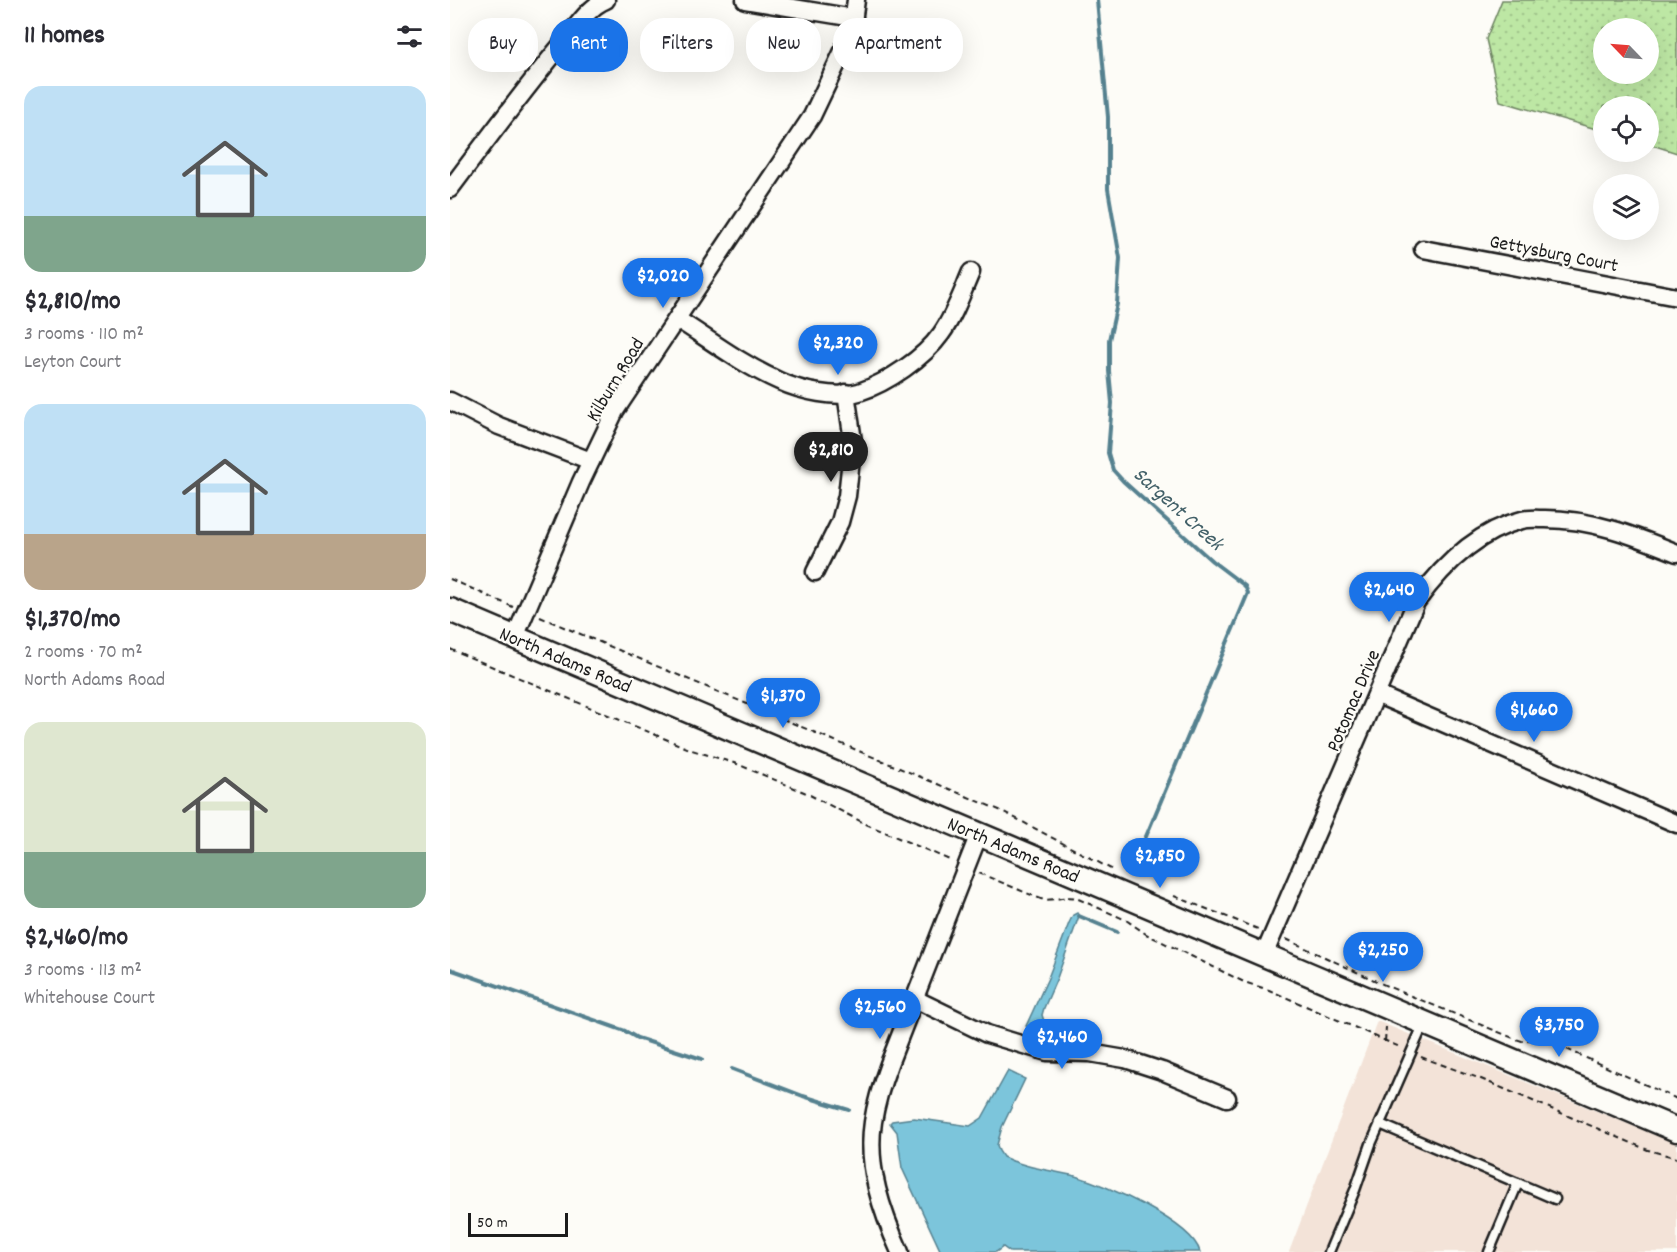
<!DOCTYPE html>
<html lang="en">
<head>
<meta charset="utf-8">
<style>
  body { margin:0; font-family:Dekko,sans-serif; background:#f2f2f3; color:#2b2b33; height:100vh; display:flex; flex-direction:column; font-size:22px; white-space:nowrap }
  * { box-sizing:border-box; margin:0 }
  p { font-size:20px; color:#7c7c81 }
  .icon { flex:none; width:33px; height:33px; fill:none; stroke:currentColor; stroke-width:2; stroke-linecap:round; stroke-linejoin:round }
  .map { position:relative; flex:1; overflow:hidden }
  .side { display:flex; flex-direction:column; background:#fff; width:450px }
  .side>* { flex:none }
  .guide { position:absolute; left:18px; top:18px; width:570px; height:54px; display:flex; gap:12px }
  .needle { width:39px; rotate:295deg }
  .fabs { position:absolute; left:1143px; top:18px; display:grid; gap:12px }
  .fabs a { display:grid; place-items:center; width:66px; height:66px; border-radius:50%; background:#fff; box-shadow:0 6px 24px #0002; font-size:30px }
  .scale { position:absolute; left:18px; bottom:15px; width:100px; box-sizing:border-box; padding-left:6px; border:3px solid #1c1c1c; border-top:0; font-size:16px; line-height:21px; white-space:nowrap; color:#1c1c1c; -webkit-text-stroke:4px #fdfcf7; paint-order:stroke }
  .price { position:absolute; translate:-50% -51px; padding:0 14px; border-radius:21px; background:#1a73e8; color:#fff; font-size:20px; line-height:39px; filter:drop-shadow(0 2px 3px #0008) }
  .price::after { content:''; position:absolute; left:50%; top:36px; width:18px; height:14px; margin-left:-9px; background:inherit; clip-path:polygon(0 0,100% 0,50% 100%) }
  .price.selected { background:#222; color:#fff }
  ul { padding:0; list-style:none }
  li { display:grid; align-content:center; gap:12px; height:318px; padding:0 24px }
  li span { display:grid; place-items:center; height:186px; border-radius:18px; color:#555 }
  li>.icon { margin-inline-start:auto }
  span .icon { width:108px; height:108px; fill:#fffc; stroke-width:1 }
  li b { font-size:26px }
  h2 { display:flex; justify-content:space-between; align-items:center; height:72px; padding:0 24px; font-size:26px }
  .tag { padding:0 21px; border-radius:24px; background:#fff; box-shadow:0 6px 24px #0002; font-size:21px; line-height:54px }
  .tag.selected { background:#1a73e8; color:#fff }
  main { display:flex; flex:1; min-height:0 }
  .map>svg:first-child { display:block }
  .built { fill:#f3e3d8 }
  .grass { fill:url(#grass-dots); stroke:#6c8260; stroke-width:1.5; fill-rule:evenodd }
  .water { fill:#7bc5db; stroke:#55818f; stroke-width:1.5 }
  .lines { fill:none; stroke-linecap:round; stroke-linejoin:round }
  .stream { stroke:#55818f; stroke-width:4 }
  .service-casing { stroke:#1c1c1c; stroke-width:13 }
  .minor-casing { stroke:#1c1c1c; stroke-width:21 }
  .secondary-casing { stroke:#1c1c1c; stroke-width:27 }
  .path { stroke:#1c1c1c; stroke-width:2; stroke-dasharray:6 4.5; stroke-linecap:butt }
  .service { stroke:#fdfcf7; stroke-width:8 }
  .minor { stroke:#fdfcf7; stroke-width:16 }
  .secondary { stroke:#fdfcf7; stroke-width:22 }
  .labels { text-anchor:middle; stroke-width:4.5; stroke-linejoin:round; paint-order:stroke }
  .street-label { font-size:20px; fill:#1c1c1c; stroke:#fdfcf7 }
  .water-label { font-size:21px; font-style:italic; fill:#426068; stroke:#fdfcf7 }
</style>
</head>
<body>
<main>
<section class="side">
<h2>11 homes<svg class="icon" aria-label="filters" viewBox="0 0 24 24"><path d="M4 7h16M4 17h16"/><circle cx="9" cy="7" r="2"/><circle cx="15" cy="17" r="2"/></svg></h2>
<ul>
<li><span style="background:linear-gradient(#bfe0f5 70%,#7fa58c 0)"><svg class="icon" aria-label="home" viewBox="0 0 24 24"><path d="M3 11l9-7 9 7M6 9v11h12V9"/></svg></span><div><b>$2,810/mo</b><p>3 rooms · 110 m²</p><p>Leyton Court</p></div></li>
<li><span style="background:linear-gradient(#bfe0f5 70%,#b9a48a 0)"><svg class="icon" aria-label="home" viewBox="0 0 24 24"><path d="M3 11l9-7 9 7M6 9v11h12V9"/></svg></span><div><b>$1,370/mo</b><p>2 rooms · 70 m²</p><p>North Adams Road</p></div></li>
<li><span style="background:linear-gradient(#dfe7d0 70%,#7fa58c 0)"><svg class="icon" aria-label="home" viewBox="0 0 24 24"><path d="M3 11l9-7 9 7M6 9v11h12V9"/></svg></span><div><b>$2,460/mo</b><p>3 rooms · 113 m²</p><p>Whitehouse Court</p></div></li>
</ul>
</section>
<div class="map">
<svg width="1227" height="1252" viewBox="0 0 1227 1252">
  <defs>
    <pattern id="grass-dots" width="8" height="8" patternUnits="userSpaceOnUse" patternTransform="scale(1.5)"><rect width="8" height="8" fill="#bde7a4"/><path d="M2 2h.1M6 6h.1" fill="none" stroke="#a2c68d" stroke-width="1.8" stroke-linecap="round"/></pattern>
  </defs>
  <rect width="100%" height="100%" fill="#fdfcf7"/>
  <filter id="ink" filterUnits="userSpaceOnUse"><feTurbulence type="fractalNoise" baseFrequency=".0167" numOctaves="2"/><feDisplacementMap in="SourceGraphic" scale="12" xChannelSelector="R" yChannelSelector="G"/><feConvolveMatrix kernelMatrix="1 2 1 2 8 2 1 2 1" color-interpolation-filters="sRGB"/></filter>
  <g filter="url(#ink)">
    <path class="built" d="M927,1021L1227,1144V1252H839Z"/>
    <path class="grass" d="M1052,0H1227V153L1199,144L1198,106H1154L1153,131L1050,101L1036,39ZM1154,28H1198V74H1154Z"/>
    <g class="water">
      <path d="M627,913L629,916L607,978L594,1008L592,1015L596,1027L595,1032L576,1026L598,978L619,923L623,915Z"/>
      <path d="M558,1071L575,1079L552,1127L547,1145L549,1151L553,1157C576,1168 601,1170 625,1176C654,1184 742,1222 750,1252H560L553,1247L546,1252H491L452,1168L447,1132L440,1123L442,1121L464,1118L520,1126L532,1118Z"/>
    </g>
    <g class="lines">
      <g class="stream">
        <path d="M647,0L658,117V189L670,258L667,304L659,340V371L662,403L658,453L663,470L673,481L762,561L795,586L798,593L692,846L678,861"/>
        <path d="M629,916L667,932"/>
        <path d="M0,969L175,1031L187,1038L252,1059"/>
        <path d="M282,1069L353,1096L399,1110"/>
      </g>
      <g class="service-casing">
        <g id="service">
          <path d="M930,1124L1105,1199"/>
          <path d="M879,1252L905,1190L921,1144L974,1023"/>
          <path d="M1039,1252L1068,1183"/>
        </g>
      </g>
      <g class="minor-casing">
        <g id="minor">
          <path d="M295,0L404,18"/>
          <path d="M0,189C38,138 76,87 117,38C127,26 140,6 156,0"/>
          <path d="M973,249L1227,297"/>
          <path d="M227,319C260,340 293,365 329,381C351,391 386,399 409,392C437,383 474,358 491,334C504,316 512,293 521,272"/>
          <path d="M0,401L49,426L141,461"/>
          <path d="M365,572L390,522L397,496L403,441L396,393"/>
          <path d="M65,637L131,482L165,411L362,116L393,51L403,22L406,0"/>
          <path d="M928,695L1227,824"/>
          <path d="M814,955L966,602C993,565 1027,531 1072,520C1079,518 1088,519 1095,519C1142,519 1185,536 1227,553"/>
          <path d="M465,999L537,1034L597,1052L640,1053L675,1059L712,1071L777,1098"/>
          <path d="M450,1252C432,1212 416,1167 423,1122C426,1102 432,1083 439,1064L529,834"/>
        </g>
      </g>
      <g class="secondary-casing">
        <path id="secondary" d="M0,610L1227,1130"/>
      </g>
      <g class="path">
        <path d="M0,579L63,607"/>
        <path d="M90,617L554,812L661,869"/>
        <path d="M0,649L242,750L287,764L354,792L416,824L502,861"/>
        <path d="M529,873L591,899C603,902 614,895 626,898L676,920L696,934L794,982L819,990L952,1048"/>
        <path d="M724,896L808,929"/>
        <path d="M836,939L937,986L1063,1038L1072,1041L1092,1038L1227,1099"/>
        <path d="M935,1042L936,1027"/>
        <path d="M971,1057L1031,1079L1198,1150L1227,1158"/>
      </g>
      <use href="#service" class="service"/>
      <use href="#minor" class="minor"/>
      <use href="#secondary" class="secondary"/>
    </g>
  </g>
  <g class="labels">
    <g class="street-label">
      <text transform="translate(1104 252) rotate(11)" y="7">Gettysburg Court</text>
      <text transform="translate(164 379) rotate(-59)" y="7">Kilburn Road</text>
      <text transform="translate(116 659) rotate(23)" y="7">North Adams Road</text>
      <text transform="translate(902 700) rotate(-67)" y="7">Potomac Drive</text>
      <text transform="translate(564 849) rotate(23)" y="7">North Adams Road</text>
    </g>
    <g class="water-label">
      <text transform="translate(729 508) rotate(42)" y="7">Sargent Creek</text>
    </g>
  </g>
</svg>
<div class="fabs">
<a><svg class="needle" viewBox="-14 -14 28 28"><path d="M0-13l5 13h-10z" fill="#e53935"/><path d="M0 13l5-13h-10z" fill="#7c7c81"/></svg></a>
<a><svg class="icon" aria-label="locate" viewBox="0 0 24 24"><circle cx="12" cy="12" r="6"/><path d="M12 2v4M12 18v4M2 12h4M18 12h4"/></svg></a>
<a><svg class="icon" aria-label="layers" viewBox="0 0 24 24"><path d="M12 4l9 5-9 5-9-5zM3 14l9 5 9-5"/></svg></a>
</div>
<div class="scale">50 m</div>
<b class="price" style="left:213px;top:309px">$2,020</b>
<b class="price" style="left:388px;top:376px">$2,320</b>
<b class="price selected" style="left:381px;top:483px">$2,810</b>
<b class="price" style="left:939px;top:623px">$2,640</b>
<b class="price" style="left:333px;top:729px">$1,370</b>
<b class="price" style="left:1084px;top:743px">$1,660</b>
<b class="price" style="left:710px;top:889px">$2,850</b>
<b class="price" style="left:933px;top:983px">$2,250</b>
<b class="price" style="left:430px;top:1040px">$2,560</b>
<b class="price" style="left:1109px;top:1058px">$3,750</b>
<b class="price" style="left:612px;top:1070px">$2,460</b>
<div class="guide">
<a class="tag">Buy</a>
<a class="tag selected">Rent</a>
<a class="tag">Filters</a>
<a class="tag">New</a>
<a class="tag">Apartment</a>
</div>
</div>
</main>
</body>
</html>
